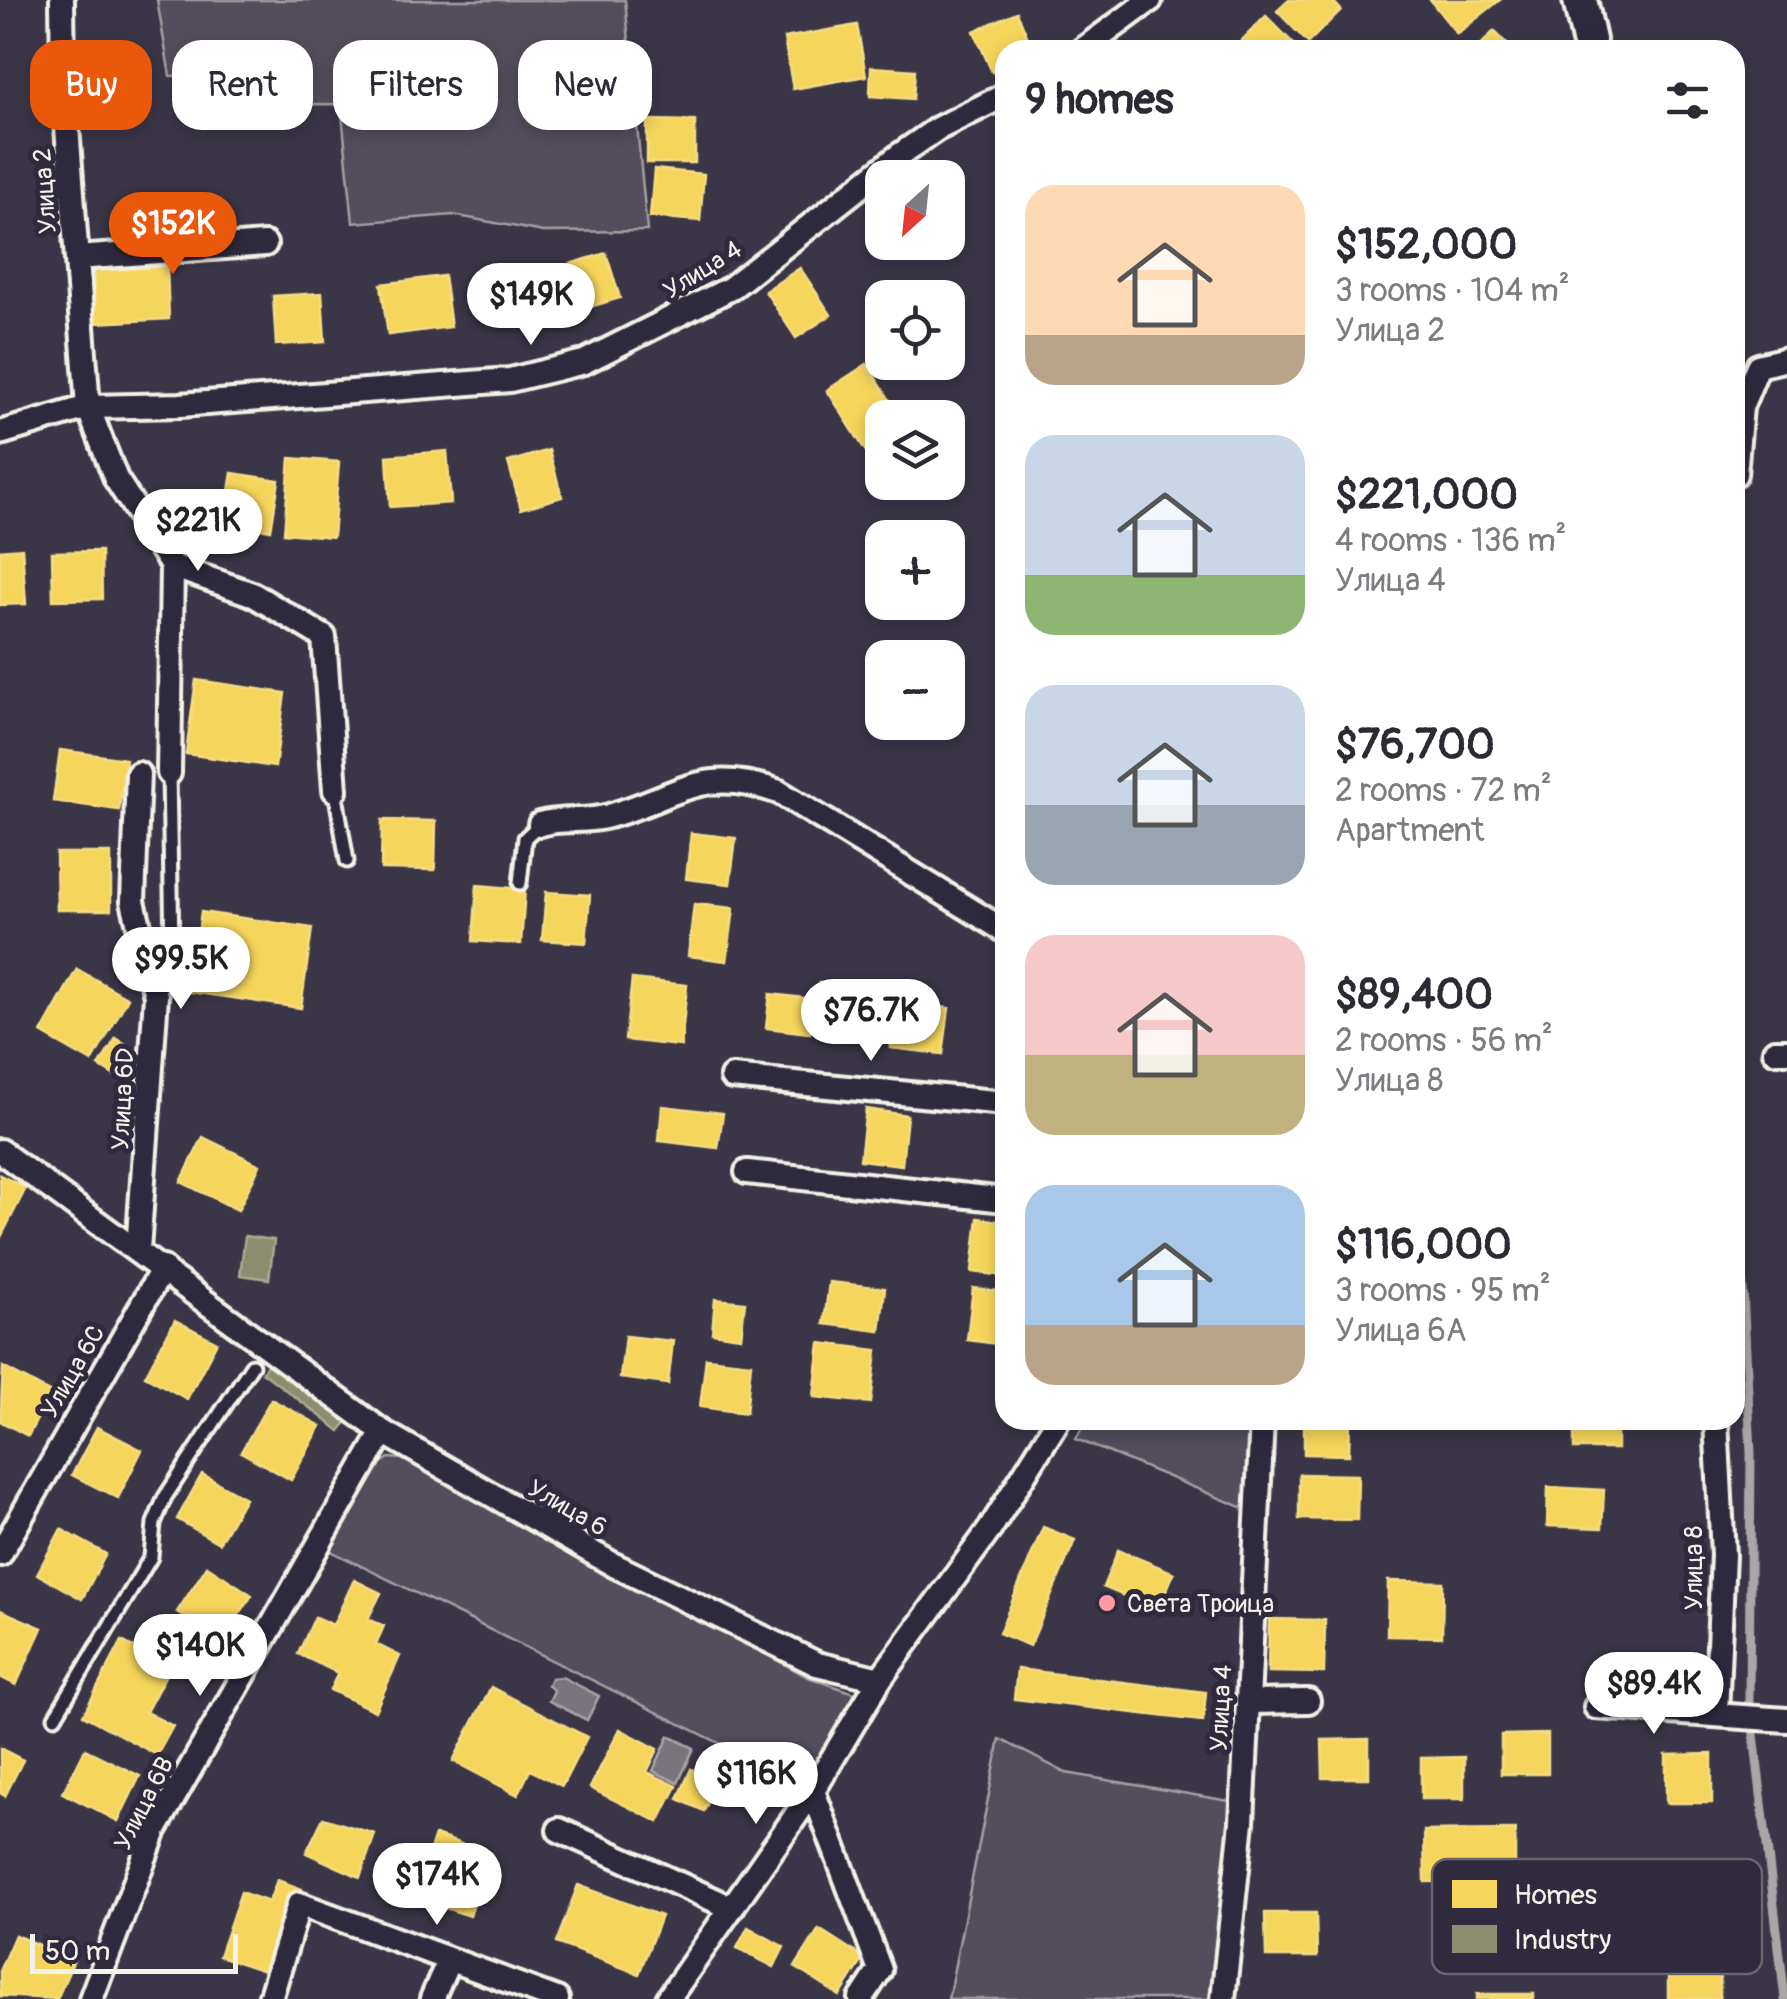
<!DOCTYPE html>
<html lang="en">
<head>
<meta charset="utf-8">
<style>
  body { margin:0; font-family:Pangolin,sans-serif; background:#f2f2f3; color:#2b2b33; height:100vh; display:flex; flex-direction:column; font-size:38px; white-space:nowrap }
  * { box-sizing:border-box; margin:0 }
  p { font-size:32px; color:#7c7c81 }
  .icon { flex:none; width:55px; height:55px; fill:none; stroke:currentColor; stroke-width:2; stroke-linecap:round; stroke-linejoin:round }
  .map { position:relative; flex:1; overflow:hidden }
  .sheet { position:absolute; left:995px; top:40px; width:750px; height:1390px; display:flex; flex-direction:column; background:#fff; border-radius:30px; box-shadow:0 5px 15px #0003 }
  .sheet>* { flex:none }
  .guide { position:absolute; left:30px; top:40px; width:815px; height:90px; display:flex; gap:20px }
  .needle { width:65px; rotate:207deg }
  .tools { position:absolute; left:865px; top:160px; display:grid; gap:20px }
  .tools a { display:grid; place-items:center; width:100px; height:100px; border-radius:20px; background:#fff; box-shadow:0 5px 15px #0003; font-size:50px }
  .scale { position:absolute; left:30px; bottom:25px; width:208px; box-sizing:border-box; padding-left:10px; border:5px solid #f4f1e8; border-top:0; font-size:28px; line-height:35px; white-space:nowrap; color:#f4f1e8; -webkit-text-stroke:8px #2f2a3d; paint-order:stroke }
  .price { position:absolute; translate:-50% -85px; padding:0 22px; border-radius:35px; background:#fff; color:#222; font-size:32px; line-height:65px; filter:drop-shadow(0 2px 5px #0008) }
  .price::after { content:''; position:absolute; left:50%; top:60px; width:30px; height:22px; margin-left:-15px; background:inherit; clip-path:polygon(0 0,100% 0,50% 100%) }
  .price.current { background:#ea580c; color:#fff }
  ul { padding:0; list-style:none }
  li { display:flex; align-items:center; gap:30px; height:250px; padding:0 30px }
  li span { display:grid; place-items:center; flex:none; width:280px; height:200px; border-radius:30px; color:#555 }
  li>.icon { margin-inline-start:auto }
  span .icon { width:120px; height:120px; fill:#fffc; stroke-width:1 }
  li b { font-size:42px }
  h2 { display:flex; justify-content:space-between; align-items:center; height:120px; padding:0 30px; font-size:42px }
  .tag { padding:0 35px; border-radius:30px; background:#fff; box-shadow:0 5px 15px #0003; font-size:35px; line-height:90px }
  .tag.current { background:#ea580c; color:#fff }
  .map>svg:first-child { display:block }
  .green { fill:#534e5c; stroke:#a4a0a2; stroke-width:2.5 }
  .water { fill:#78747b; stroke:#aaa6a7; stroke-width:2.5 }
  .homes { fill:#f6d55c; stroke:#f5dd86; stroke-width:2.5 }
  .industry { fill:#8c8c6e; stroke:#abaa93; stroke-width:2.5 }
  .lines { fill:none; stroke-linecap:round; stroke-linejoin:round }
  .stream { stroke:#aaa6a7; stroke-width:9 }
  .lane-casing { stroke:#f4f1e8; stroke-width:19 }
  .street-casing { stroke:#f4f1e8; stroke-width:30 }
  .secondary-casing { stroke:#f4f1e8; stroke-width:40 }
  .lane { stroke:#2f2a3d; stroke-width:11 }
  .street { stroke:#2f2a3d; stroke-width:22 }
  .secondary { stroke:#2f2a3d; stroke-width:32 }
  .poi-dot { fill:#ff9aa2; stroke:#2f2a3d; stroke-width:4 }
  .labels { text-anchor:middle; stroke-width:10; stroke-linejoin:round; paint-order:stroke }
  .street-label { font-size:25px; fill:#f4f1e8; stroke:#2f2a3d }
  .poi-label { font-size:25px; fill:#f4f1e8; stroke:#2f2a3d; text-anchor:start }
  .key { fill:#2f2a3d; stroke:#6a6670; stroke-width:2.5 }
  .key-label { font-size:28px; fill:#f4f1e8 }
</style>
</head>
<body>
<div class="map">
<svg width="1787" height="1999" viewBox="0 0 1787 1999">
  <rect width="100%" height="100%" fill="#3b3647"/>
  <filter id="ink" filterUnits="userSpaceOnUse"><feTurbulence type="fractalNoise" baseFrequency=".01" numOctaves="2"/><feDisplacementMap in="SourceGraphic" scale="20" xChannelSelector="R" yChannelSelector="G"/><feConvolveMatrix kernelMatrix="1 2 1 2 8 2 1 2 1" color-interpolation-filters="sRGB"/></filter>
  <g filter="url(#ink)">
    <g class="green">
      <path d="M157,0H625L647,231L543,232L453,215L353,223L341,104L218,105L214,74L170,76Z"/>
      <path d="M1086,1420H1252L1251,1511L1076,1439Z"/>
      <path d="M389,1458L402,1459L808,1677L860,1695L808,1787L329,1550L372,1469Z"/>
      <path d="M1000,1739L1066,1773L1241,1803L1218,1999H948Z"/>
    </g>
    <g class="water">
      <path d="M562,1677L599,1696L587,1720L549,1701L554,1691L548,1685L551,1678Z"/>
      <path d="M669,1736L694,1748L678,1783L653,1771Z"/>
    </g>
    <g class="homes">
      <path d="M1289,0H1332L1341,10L1308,43L1277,11Z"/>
      <path d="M1430,0H1500L1457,34Z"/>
      <path d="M1017,12L1033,50H1005V66L992,72L974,31Z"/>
      <path d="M1266,16L1294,44L1289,50H1232Z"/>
      <path d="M857,25L866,76L793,89L784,38Z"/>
      <path d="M1494,31L1513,50H1476Z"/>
      <path d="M871,67L915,70L913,99L870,96Z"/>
      <path d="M647,120L695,121V163H647Z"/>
      <path d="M654,169L704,174L700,221L650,217Z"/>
      <path d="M606,253L620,298L570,313L556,268Z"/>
      <path d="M167,267L169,319L95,323L93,271Z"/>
      <path d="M800,268L831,315L796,338L765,291Z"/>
      <path d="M444,276L451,327L388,335L381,284Z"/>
      <path d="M322,293L325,342L276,345L273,296Z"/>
      <path d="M867,364L901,418H882V454L872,461L827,390Z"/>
      <path d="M549,450L562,497L521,509L508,462Z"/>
      <path d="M447,451L451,503L390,507L387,456Z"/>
      <path d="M290,458L339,462L333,537L284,533Z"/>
      <path d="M232,473L279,480L271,530L224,522Z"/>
      <path d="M22,548L26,604L0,605V550Z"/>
      <path d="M101,551L102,599L53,600L52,552Z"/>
      <path d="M196,680L285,693L275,767L186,754Z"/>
      <path d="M60,750L126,759L119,810L53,801Z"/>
      <path d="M382,820L436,821L435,870L381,869Z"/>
      <path d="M691,833L736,838L730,884L686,879Z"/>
      <path d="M56,853H111V910H57Z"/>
      <path d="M477,885L525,889L521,944L473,941Z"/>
      <path d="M546,892L590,895L586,943L542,940Z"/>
      <path d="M694,904L734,908L727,961L688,956Z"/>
      <path d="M201,912L312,928L301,1008L190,992Z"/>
      <path d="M77,969L128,998L92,1062L41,1033Z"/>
      <path d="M632,979L687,985L681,1046L625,1040Z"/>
      <path d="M819,983L866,989L861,1029L815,1024Z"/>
      <path d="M770,994L814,999L810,1033L766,1028Z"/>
      <path d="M895,1001L949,1008L943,1054L890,1048Z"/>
      <path d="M116,1038L145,1056L128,1084L99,1066Z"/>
      <path d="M662,1106L723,1113L718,1148L659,1141Z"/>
      <path d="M866,1109L907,1115L902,1165L860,1160Z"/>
      <path d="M203,1137L260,1165L238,1210L181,1182Z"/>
      <path d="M0,1175L26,1188L0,1239Z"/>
      <path d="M978,1218L1005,1222V1276L972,1272Z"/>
      <path d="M829,1282L885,1288L880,1331L824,1324Z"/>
      <path d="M973,1288L1005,1292V1345L967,1340Z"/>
      <path d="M715,1299L745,1302L741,1337L712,1333Z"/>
      <path d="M175,1320L217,1342L187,1399L145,1376Z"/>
      <path d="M625,1336L673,1341L668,1384L620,1378Z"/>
      <path d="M820,1343L877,1350L871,1403L814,1397Z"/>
      <path d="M706,1358L751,1363L746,1413L700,1407Z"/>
      <path d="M3,1367L51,1393L28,1436L0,1421Z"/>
      <path d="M271,1399L321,1426L291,1480L241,1452Z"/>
      <path d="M1304,1420H1350L1349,1455L1304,1454Z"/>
      <rect x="1574" y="1420" width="43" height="29"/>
      <path d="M97,1427L142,1450L118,1498L72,1475Z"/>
      <path d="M202,1474L245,1498L219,1543L177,1519Z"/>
      <path d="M1299,1474L1358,1475L1357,1520L1299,1519Z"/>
      <path d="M1548,1487L1604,1490L1602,1528L1547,1526Z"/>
      <path d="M1043,1527L1075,1540L1030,1646L999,1633Z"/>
      <path d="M61,1529L106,1554L82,1599L37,1574Z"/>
      <path d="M1118,1550L1174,1573L1158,1610L1103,1587Z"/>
      <path d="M207,1566L252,1595L222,1641L177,1612Z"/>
      <path d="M354,1580L381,1593L368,1619L384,1626L376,1644L400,1656L375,1711L330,1690L338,1673L298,1654L315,1617L333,1625Z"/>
      <path d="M1388,1581L1443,1582L1442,1637L1387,1636Z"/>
      <path d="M0,1610L42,1628L16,1685L0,1677Z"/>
      <path d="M1269,1619L1325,1620L1324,1673L1268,1672Z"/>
      <path d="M122,1641L170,1667L146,1712L173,1726L157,1755L83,1715Z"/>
      <path d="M1017,1669L1206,1692L1203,1721L1014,1699Z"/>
      <path d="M491,1687L587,1737L562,1786L530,1770L518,1795L453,1761Z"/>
      <path d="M620,1729L658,1749L647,1772L677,1786L659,1822L590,1788Z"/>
      <path d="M1548,1734V1774H1501V1735Z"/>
      <path d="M1369,1739V1778H1323L1322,1740Z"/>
      <path d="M0,1748L23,1760L5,1796L0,1793Z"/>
      <path d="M85,1749L140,1776L118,1821L63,1793Z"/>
      <path d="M1712,1754V1803H1666V1755Z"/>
      <path d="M1464,1757V1799H1421V1758Z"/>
      <path d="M691,1769L718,1781L704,1811L678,1799Z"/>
      <path d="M323,1818L375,1834L360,1877L306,1853Z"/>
      <path d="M1515,1830V1881L1425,1882L1424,1831Z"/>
      <path d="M435,1835L491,1854L470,1916L414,1898Z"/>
      <path d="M277,1880L302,1889L273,1974L219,1956L241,1892L269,1902Z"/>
      <path d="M578,1885L661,1916L639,1974L556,1943Z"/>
      <path d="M1265,1913H1316L1317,1957H1266Z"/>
      <path d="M748,1927L784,1947L774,1967L737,1948Z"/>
      <path d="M819,1929L864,1958L840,1996L795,1967Z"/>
      <path d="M15,1935L74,1960L57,1999L0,1996V1969Z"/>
      <path d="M1720,1971V1999H1668V1972Z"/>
      <rect x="1477" y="1994" width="57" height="5"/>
    </g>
    <g class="industry">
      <path d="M245,1236L274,1240L269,1279L240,1275Z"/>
      <path d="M275,1355L353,1414L340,1431L262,1372Z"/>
    </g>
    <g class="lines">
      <g class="stream">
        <path d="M1735,1130L1751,1453L1749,1703"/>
        <path d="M1753,1726L1785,1999"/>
      </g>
      <g class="lane-casing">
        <g id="lane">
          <path d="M169,773L172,949L182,968"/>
          <path d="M335,790L347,861"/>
          <path d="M520,883L525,838L540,824"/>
          <path d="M55,1717L151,1557L154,1523L165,1497L252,1365"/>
        </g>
      </g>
      <g class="street-casing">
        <g id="street">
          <path d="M62,0L63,73L88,407L116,479L172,566L169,773"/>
          <path d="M1082,50L1150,0"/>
          <path d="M77,258L265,244"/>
          <path d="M0,433L88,407L180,405L510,380L584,362L731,288L901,154L937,129L1005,95"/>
          <path d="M1735,474L1741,407L1758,366L1787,359"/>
          <path d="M172,566L252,594L324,637L335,790"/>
          <path d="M540,824C562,817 586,823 609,816C679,796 701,765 779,792L1005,931"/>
          <path d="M1775,1051H1787"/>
          <path d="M732,1077L1005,1103"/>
          <path d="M0,1151L383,1432L614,1565L817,1664L880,1679"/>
          <path d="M747,1172L1005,1200"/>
          <path d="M138,1250L156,996L133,901L138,774"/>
          <path d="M1716,1420L1723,1555L1716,1714"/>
          <path d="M0,1554L163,1268"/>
          <path d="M1248,1702L1308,1701"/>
          <path d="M1596,1707L1787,1720"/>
          <path d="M813,1791L880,1970L861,1999"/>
          <path d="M559,1830L732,1908"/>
          <path d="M91,1999L155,1830L383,1432"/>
          <path d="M270,1999L299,1904L557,1999"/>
          <path d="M432,1999L449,1960"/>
          <path d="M668,1999L813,1791L880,1679L990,1529L1058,1420"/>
          <path d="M1223,1999L1242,1822L1262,1420"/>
        </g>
      </g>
      <g class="secondary-casing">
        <path id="secondary" d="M1580,0L1589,40"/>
      </g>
      <use href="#lane" class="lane"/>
      <use href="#street" class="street"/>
      <use href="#secondary" class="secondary"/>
    </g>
  </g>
  <circle class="poi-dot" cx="1107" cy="1603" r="10"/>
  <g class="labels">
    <g class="street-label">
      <text transform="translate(44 191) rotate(-94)" y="9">Улица 2</text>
      <text transform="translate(702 269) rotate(-32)" y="9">Улица 4</text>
      <text transform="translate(122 1099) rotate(-87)" y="9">Улица 6D</text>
      <text transform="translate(72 1371) rotate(-60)" y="9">Улица 6C</text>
      <text transform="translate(568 1507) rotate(30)" y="9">Улица 6</text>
      <text transform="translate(1693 1568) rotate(-90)" y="9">Улица 8</text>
      <text transform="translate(1220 1708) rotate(-87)" y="9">Улица 4</text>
      <text transform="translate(143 1803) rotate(-63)" y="9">Улица 6B</text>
    </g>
    <g class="poi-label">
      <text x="1127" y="1612">Света Троица</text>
    </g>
  </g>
  <rect x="1432" y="1859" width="330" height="115" rx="15" class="key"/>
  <rect x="1452" y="1880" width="45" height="28" fill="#f6d55c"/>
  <rect x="1452" y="1925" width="45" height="28" fill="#8c8c6e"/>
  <g class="key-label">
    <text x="1514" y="1904">Homes</text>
    <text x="1514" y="1949">Industry</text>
  </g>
</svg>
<div class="tools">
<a><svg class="needle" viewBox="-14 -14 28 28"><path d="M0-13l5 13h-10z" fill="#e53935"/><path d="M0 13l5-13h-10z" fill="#7c7c81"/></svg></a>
<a><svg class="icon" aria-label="locate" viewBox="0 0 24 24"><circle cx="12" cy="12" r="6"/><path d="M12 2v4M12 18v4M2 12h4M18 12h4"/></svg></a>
<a><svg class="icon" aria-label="layers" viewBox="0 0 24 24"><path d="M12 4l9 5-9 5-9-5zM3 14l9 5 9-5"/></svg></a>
<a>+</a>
<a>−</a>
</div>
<div class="scale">50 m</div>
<b class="price current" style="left:173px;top:277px">$152K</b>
<b class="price" style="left:531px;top:348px">$149K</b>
<b class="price" style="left:198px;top:574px">$221K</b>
<b class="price" style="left:181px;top:1012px">$99.5K</b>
<b class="price" style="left:871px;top:1064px">$76.7K</b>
<b class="price" style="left:200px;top:1699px">$140K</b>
<b class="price" style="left:1654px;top:1737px">$89.4K</b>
<b class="price" style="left:756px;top:1827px">$116K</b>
<b class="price" style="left:437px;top:1928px">$174K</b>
<div class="guide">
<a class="tag current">Buy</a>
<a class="tag">Rent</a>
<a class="tag">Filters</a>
<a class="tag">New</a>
</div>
<section class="sheet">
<h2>9 homes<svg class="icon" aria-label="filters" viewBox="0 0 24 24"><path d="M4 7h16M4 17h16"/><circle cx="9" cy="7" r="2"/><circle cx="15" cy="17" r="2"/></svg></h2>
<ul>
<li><span style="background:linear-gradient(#ffd9b3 75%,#b9a48a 0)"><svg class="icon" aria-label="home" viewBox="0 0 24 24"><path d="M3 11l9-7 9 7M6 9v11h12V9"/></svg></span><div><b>$152,000</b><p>3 rooms · 104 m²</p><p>Улица 2</p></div></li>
<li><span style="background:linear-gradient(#c9d6e8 70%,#8fb573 0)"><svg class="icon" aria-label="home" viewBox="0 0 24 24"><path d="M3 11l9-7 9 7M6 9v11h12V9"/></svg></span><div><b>$221,000</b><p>4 rooms · 136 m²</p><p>Улица 4</p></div></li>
<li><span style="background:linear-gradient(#c9d6e8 60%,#9aa5b1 0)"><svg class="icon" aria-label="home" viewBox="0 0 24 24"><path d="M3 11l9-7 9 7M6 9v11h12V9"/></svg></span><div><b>$76,700</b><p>2 rooms · 72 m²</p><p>Apartment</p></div></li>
<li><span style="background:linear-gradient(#f6c9c9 60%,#c2b280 0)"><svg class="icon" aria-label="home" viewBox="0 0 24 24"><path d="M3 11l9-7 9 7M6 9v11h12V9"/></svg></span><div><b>$89,400</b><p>2 rooms · 56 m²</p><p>Улица 8</p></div></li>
<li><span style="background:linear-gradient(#a9c7e8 70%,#b9a48a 0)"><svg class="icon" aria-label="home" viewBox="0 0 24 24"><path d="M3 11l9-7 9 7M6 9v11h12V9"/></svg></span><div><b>$116,000</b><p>3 rooms · 95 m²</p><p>Улица 6A</p></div></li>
</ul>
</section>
</div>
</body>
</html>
